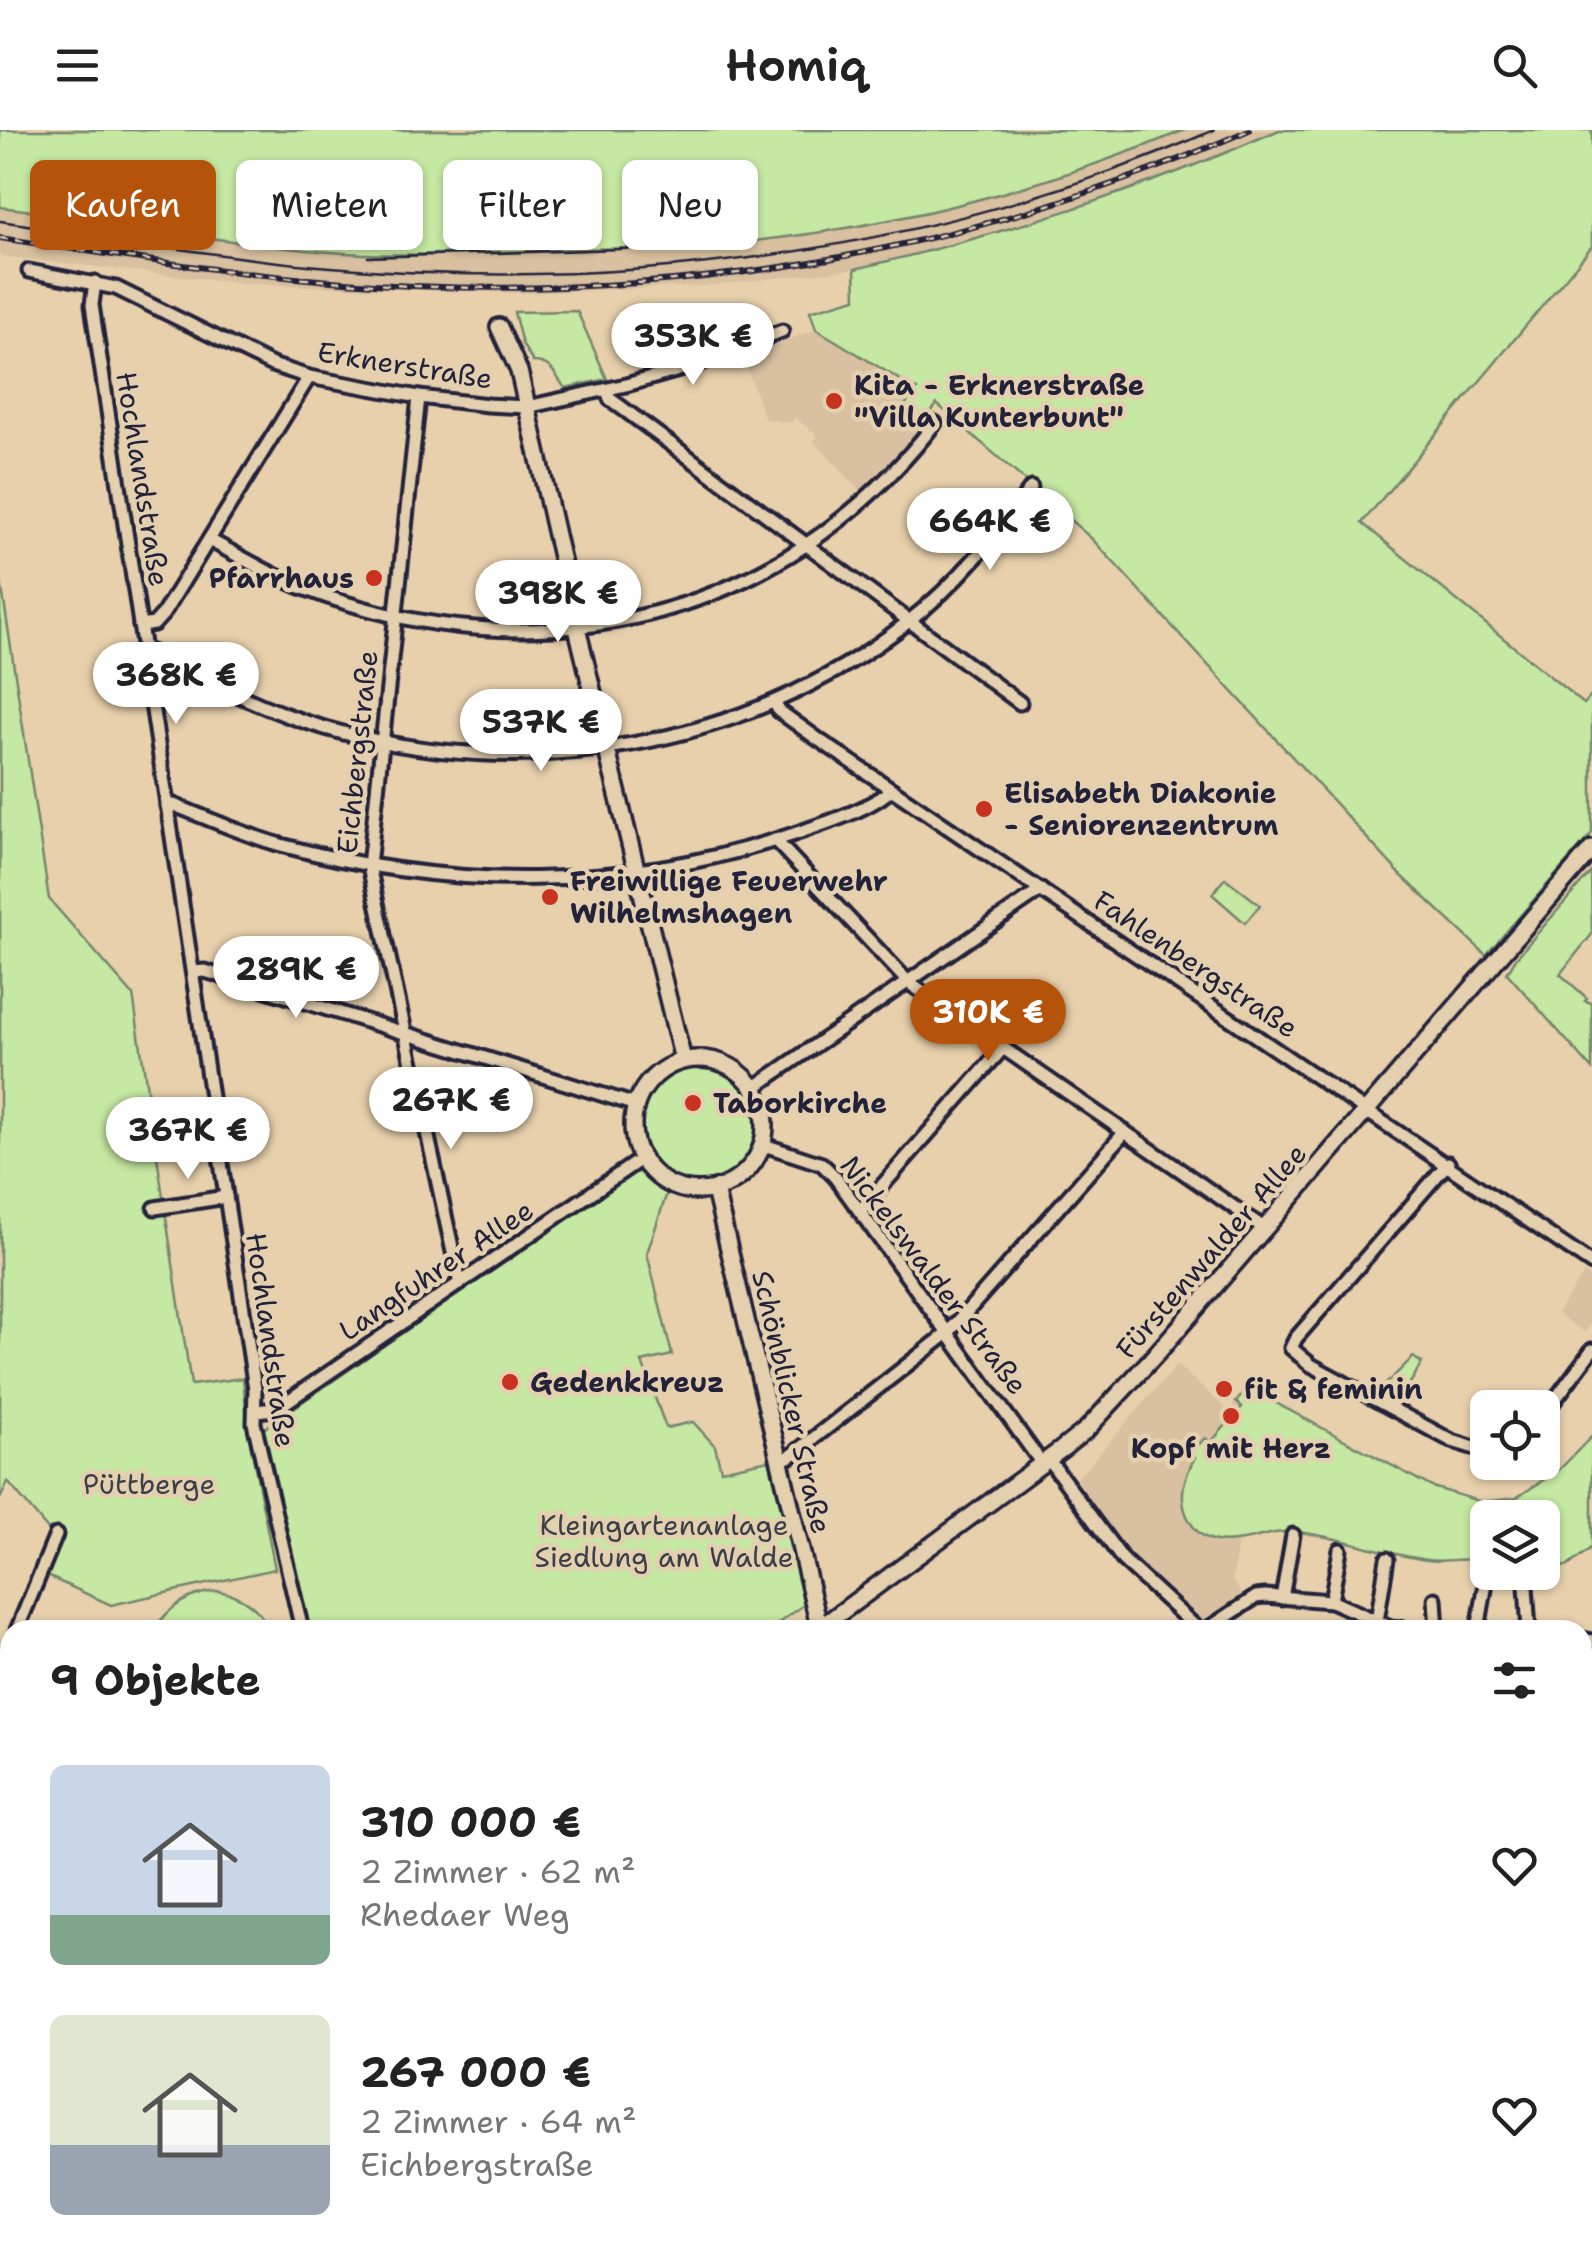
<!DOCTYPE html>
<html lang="de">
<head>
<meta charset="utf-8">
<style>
  body { margin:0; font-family:"Shantell Sans",sans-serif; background:#f6f6f6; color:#222; height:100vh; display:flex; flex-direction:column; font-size:38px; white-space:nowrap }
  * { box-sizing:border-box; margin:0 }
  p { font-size:32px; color:#767676 }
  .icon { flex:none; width:55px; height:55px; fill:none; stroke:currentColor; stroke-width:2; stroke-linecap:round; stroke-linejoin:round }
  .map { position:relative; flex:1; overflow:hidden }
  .drawer { position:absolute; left:0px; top:1490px; width:1592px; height:642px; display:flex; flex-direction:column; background:#fff; border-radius:30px 30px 0 0; box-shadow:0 2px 8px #0004 }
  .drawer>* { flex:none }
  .hud { position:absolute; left:30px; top:30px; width:1000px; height:90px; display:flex; gap:20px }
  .tools { position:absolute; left:1470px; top:1260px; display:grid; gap:20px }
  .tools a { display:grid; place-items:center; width:90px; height:90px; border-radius:15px; background:#fff; box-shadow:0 2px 8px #0004; font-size:50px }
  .price { position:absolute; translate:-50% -85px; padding:0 22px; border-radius:35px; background:#fff; color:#222; font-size:32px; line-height:65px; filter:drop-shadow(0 2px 5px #0008) }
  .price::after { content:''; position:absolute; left:50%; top:60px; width:30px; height:22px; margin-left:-15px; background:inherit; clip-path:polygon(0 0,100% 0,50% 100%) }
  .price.on { background:#b45309; color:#fff }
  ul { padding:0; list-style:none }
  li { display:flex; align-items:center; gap:30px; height:250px; padding:0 50px }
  li span { display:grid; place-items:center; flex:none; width:280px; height:200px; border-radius:15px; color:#555 }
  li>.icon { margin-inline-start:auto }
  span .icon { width:120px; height:120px; fill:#fffc; stroke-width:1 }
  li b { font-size:42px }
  h2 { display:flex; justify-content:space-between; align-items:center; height:120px; padding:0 50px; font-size:42px }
  .tag { padding:0 35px; border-radius:15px; background:#fff; box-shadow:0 2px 8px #0004; font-size:35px; line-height:90px }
  .tag.on { background:#b45309; color:#fff }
  header { display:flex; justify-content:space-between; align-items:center; height:130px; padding:0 50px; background:#fff; font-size:45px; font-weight:600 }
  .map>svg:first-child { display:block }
  .built { fill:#d8c0a0 }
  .green { fill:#c5e8a2; stroke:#74856e; stroke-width:2.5 }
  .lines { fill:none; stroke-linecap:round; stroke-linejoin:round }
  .street-casing { stroke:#22223b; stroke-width:19 }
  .secondary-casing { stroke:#22223b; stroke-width:22 }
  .street { stroke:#e4d0af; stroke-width:11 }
  .secondary { stroke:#e4d0af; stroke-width:15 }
  .tram { stroke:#22223b; stroke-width:2.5 }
  .rail-casing { stroke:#22223b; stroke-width:6 }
  .rail { stroke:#e4d0af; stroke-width:2.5; stroke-dasharray:8; stroke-linecap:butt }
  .poi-dot { fill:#c8321e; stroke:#e4d0af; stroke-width:4 }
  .labels { text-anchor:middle; stroke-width:9; stroke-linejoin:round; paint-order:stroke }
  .street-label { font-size:28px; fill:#22223b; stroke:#e4d0af }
  .poi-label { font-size:28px; font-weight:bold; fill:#22223b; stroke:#e4d0af; text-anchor:start }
  .park-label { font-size:28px; fill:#3a404a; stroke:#e4d0af }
</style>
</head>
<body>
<header><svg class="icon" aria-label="menu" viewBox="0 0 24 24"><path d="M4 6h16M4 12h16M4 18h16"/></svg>Homiq<svg class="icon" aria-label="search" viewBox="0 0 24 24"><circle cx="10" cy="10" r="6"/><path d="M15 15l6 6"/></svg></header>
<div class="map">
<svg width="1592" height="2132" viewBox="0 0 1592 2132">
  <rect width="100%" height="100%" fill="#e8d0ac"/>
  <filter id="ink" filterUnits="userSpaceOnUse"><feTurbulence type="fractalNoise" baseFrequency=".01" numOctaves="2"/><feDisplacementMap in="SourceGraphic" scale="20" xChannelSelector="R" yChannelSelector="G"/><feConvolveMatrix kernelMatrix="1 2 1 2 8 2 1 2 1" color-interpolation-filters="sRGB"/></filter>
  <g filter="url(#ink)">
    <g class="built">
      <path d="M1185,0H1279L1113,68L936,120L855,139L704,156L522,163L249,154L0,126V77L239,113L348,123H460L752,111L888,91L984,68L1103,34Z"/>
      <path d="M816,199L917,260L901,281L921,296L861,362L814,311L818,307L814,302L795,288L791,293L765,289L743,227Z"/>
      <path d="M1584,1143L1592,1149V1192L1585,1203L1557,1183Z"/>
      <path d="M1177,1235L1228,1280L1236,1272L1242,1277L1195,1327L1184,1350L1183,1361L1203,1405L1225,1413H1238L1232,1449L1242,1466L1202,1490L1119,1413L1077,1349Z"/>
    </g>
    <g class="green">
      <path d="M0,0H1185C1047,57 902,95 754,111C689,118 622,118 557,120C487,122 415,127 345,123C229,116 115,90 0,77Z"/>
      <path d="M1279,0H1592V116L1362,393L1584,574L1592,565V703L1486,825L1401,745L1092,409L937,274L921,296L900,281L917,260L816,199L810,181L856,168L855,139C1004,104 1139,62 1279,0Z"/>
      <path d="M577,181L607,249L565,258C555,246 553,232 533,232L522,214L514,182Z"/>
      <path d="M0,445L49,769L133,865L191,1255L243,1248L248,1301L275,1439L111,1475L47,1446L60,1414L8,1352L0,1369Z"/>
      <path d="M1591,742L1592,804L1560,844L1587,868L1585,871L1592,873V939L1507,843L1516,828Z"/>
      <path d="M1225,748L1260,775L1245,793L1212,764Z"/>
      <circle cx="699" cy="994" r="60"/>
      <path d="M637,1041L667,1063L647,1123L672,1225L642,1232L666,1298L693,1292L715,1316L721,1340L769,1330L805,1474L769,1500H308L259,1302Z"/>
      <path d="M1413,1227L1422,1233L1399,1272L1379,1261Z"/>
      <path d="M1248,1258L1432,1357L1482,1372L1516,1368L1560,1339L1592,1306V1417L1568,1436L1543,1438L1542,1388H1488L1487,1434C1466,1425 1449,1433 1427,1430C1384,1424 1342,1407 1298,1402C1261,1397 1210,1436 1187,1386C1178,1365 1185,1346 1195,1327L1192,1322L1205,1308L1211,1312L1242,1277L1236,1272Z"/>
      <path d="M217,1461C241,1464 260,1478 269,1500H153C171,1476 187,1464 217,1461Z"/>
      <path d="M1592,1678V1778L1582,1768L1583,1680Z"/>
      <path d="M10,1713V2061L0,2068V1737Z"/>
      <path d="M10,2100V2122L376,2123L366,2132H0V2107Z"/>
    </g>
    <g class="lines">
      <g class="street-casing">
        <g id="street">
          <path d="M29,141L116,158L272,235L309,247L419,267L488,275L527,277L626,255L693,236L782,201"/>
          <path d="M95,152L92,175L255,1259L254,1293L302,1500"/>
          <path d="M607,260L610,269L1020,573"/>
          <path d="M419,267L369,736L460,1154"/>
          <path d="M209,410C240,426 270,445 303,458C535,548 782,493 935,293"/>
          <path d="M140,496L154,494L163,484L309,247"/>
          <path d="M145,523L152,522C208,552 264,580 325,598C523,655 746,620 908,492C957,454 995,407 1031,358"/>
          <path d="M775,573L779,581L819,610L1592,1134"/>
          <path d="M167,676L174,675C209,689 245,705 281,715C448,761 623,761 788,706C817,696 871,680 891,659"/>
          <path d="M775,710L909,853L1264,1098"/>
          <path d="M193,842L205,841L636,975"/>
          <path d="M755,957L1041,760"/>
          <path d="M764,1015L822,1034L835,1047L1043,1335"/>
          <path d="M1448,1033L1296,1208L1291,1218L1311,1235L1452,1311L1488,1322"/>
          <path d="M155,1078L226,1067"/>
          <path d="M860,1081L1002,919"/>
          <path d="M255,1281L276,1279L641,1029"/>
          <path d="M1542,1287L1592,1220"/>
          <path d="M780,1330L791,1326L948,1203L1125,1002"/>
          <path d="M1049,1330L1123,1430L1199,1500"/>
          <path d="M1525,1442L1529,1500"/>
          <path d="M1282,1468L1293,1405"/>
          <path d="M1435,1469L1437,1500"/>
          <path d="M1331,1471L1340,1420"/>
          <path d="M1377,1491L1387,1429"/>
          <path d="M1478,1499L1488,1442"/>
          <path d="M17,1500L56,1405"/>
          <path d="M1206,1500L1256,1467L1265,1466L1331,1471L1390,1497L1411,1500"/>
          <path d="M1582,1509L1592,1511"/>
          <path d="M0,1541L10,1517"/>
          <path d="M1582,1784L1592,1792"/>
          <path d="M1582,1871L1592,1853"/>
          <path d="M520,2122L529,2132"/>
          <path d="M729,2122L738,2132"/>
          <path d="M370,2132L380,2122"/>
          <path d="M853,2132L863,2122"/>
          <path d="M1013,2132L1023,2122"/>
          <path d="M1204,2132L1210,2122"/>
          <path d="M1291,2132L1296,2122"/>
          <path d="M1523,2132L1527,2122"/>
        </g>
      </g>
      <g class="secondary-casing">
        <g id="secondary">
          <path d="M499,197L519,241L577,498L683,930"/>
          <circle cx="699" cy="995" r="66"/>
          <path d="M715,1060L817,1487L823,1495"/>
          <path d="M817,1500L1062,1319L1086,1300L1158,1222L1592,719"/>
          <path d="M0,2090L10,2083"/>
        </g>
      </g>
      <use href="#street" class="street"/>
      <use href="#secondary" class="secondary"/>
      <g class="tram">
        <path d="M0,91C110,107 219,128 331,137C629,163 939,121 1214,0"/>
        <path d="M368,127L747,115"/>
      </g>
      <g class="rail-casing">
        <path id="rail" d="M0,108C110,124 220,143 331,151C654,177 952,130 1249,0"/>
      </g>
      <use href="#rail" class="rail"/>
    </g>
  </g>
  <g class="poi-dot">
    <circle cx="834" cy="271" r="10"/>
    <circle cx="374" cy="448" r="10"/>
    <circle cx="984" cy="679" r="10"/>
    <circle cx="550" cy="767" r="10"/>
    <circle cx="693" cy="973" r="10"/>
    <circle cx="510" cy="1252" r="10"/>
    <circle cx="1224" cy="1259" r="10"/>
    <circle cx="1231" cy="1286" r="10"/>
  </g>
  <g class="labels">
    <g class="street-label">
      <text transform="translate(405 235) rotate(9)" y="10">Erknerstraße</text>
      <text transform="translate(143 349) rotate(81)" y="10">Hochlandstraße</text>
      <text transform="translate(357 622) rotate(-84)" y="10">Eichbergstraße</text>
      <text transform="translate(1196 834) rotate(34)" y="10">Fahlenbergstraße</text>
      <text transform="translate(1211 1121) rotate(-49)" y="10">Fürstenwalder Allee</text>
      <text transform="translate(436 1140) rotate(-34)" y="10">Langfuhrer Allee</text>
      <text transform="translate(934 1145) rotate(53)" y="10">Nickelswalder Straße</text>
      <text transform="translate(271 1210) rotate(82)" y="10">Hochlandstraße</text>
      <text transform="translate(792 1272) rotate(77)" y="10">Schönblicker Straße</text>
    </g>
    <g class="poi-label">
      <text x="854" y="265">Kita - Erknerstraße<tspan x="854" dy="32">"Villa Kunterbunt"</tspan></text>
      <text x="354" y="458" text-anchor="end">Pfarrhaus</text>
      <text x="1004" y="673">Elisabeth Diakonie<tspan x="1004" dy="32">- Seniorenzentrum</tspan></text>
      <text x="570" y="761">Freiwillige Feuerwehr<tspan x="570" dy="32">Wilhelmshagen</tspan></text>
      <text x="713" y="983">Taborkirche</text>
      <text x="530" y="1262">Gedenkkreuz</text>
      <text x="1244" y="1269">fit &amp; feminin</text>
      <text x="1231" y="1328" text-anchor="middle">Kopf mit Herz</text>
    </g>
    <g class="park-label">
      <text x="149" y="1364">Püttberge</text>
      <text x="664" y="1405">Kleingartenanlage<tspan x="664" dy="32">Siedlung am Walde</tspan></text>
    </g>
  </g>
</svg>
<div class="tools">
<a><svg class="icon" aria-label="locate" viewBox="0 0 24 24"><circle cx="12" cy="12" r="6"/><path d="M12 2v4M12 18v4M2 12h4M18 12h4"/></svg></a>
<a><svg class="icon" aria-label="layers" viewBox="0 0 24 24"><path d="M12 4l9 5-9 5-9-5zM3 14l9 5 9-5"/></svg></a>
</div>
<b class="price" style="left:693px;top:258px">353K €</b>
<b class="price" style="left:990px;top:443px">664K €</b>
<b class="price" style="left:558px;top:515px">398K €</b>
<b class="price" style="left:176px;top:597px">368K €</b>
<b class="price" style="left:541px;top:644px">537K €</b>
<b class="price" style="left:296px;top:891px">289K €</b>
<b class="price on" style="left:988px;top:934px">310K €</b>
<b class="price" style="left:451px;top:1022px">267K €</b>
<b class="price" style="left:188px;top:1052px">367K €</b>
<div class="hud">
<a class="tag on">Kaufen</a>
<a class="tag">Mieten</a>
<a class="tag">Filter</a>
<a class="tag">Neu</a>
</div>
<section class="drawer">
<h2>9 Objekte<svg class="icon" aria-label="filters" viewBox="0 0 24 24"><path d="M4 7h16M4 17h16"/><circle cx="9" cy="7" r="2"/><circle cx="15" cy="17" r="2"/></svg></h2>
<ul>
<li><span style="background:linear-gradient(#c9d6e8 75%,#7fa58c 0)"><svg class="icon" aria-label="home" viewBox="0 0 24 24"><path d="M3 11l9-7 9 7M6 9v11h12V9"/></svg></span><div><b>310 000 €</b><p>2 Zimmer · 62 m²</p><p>Rhedaer Weg</p></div><svg class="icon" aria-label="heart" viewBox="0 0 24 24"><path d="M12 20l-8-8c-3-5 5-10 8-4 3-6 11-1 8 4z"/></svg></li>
<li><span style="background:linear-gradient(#dfe7d0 65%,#9aa5b1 0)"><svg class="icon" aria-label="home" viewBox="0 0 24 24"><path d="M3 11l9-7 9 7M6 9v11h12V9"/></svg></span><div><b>267 000 €</b><p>2 Zimmer · 64 m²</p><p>Eichbergstraße</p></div><svg class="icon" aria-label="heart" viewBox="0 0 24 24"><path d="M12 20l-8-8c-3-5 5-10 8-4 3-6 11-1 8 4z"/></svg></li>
</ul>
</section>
</div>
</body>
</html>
